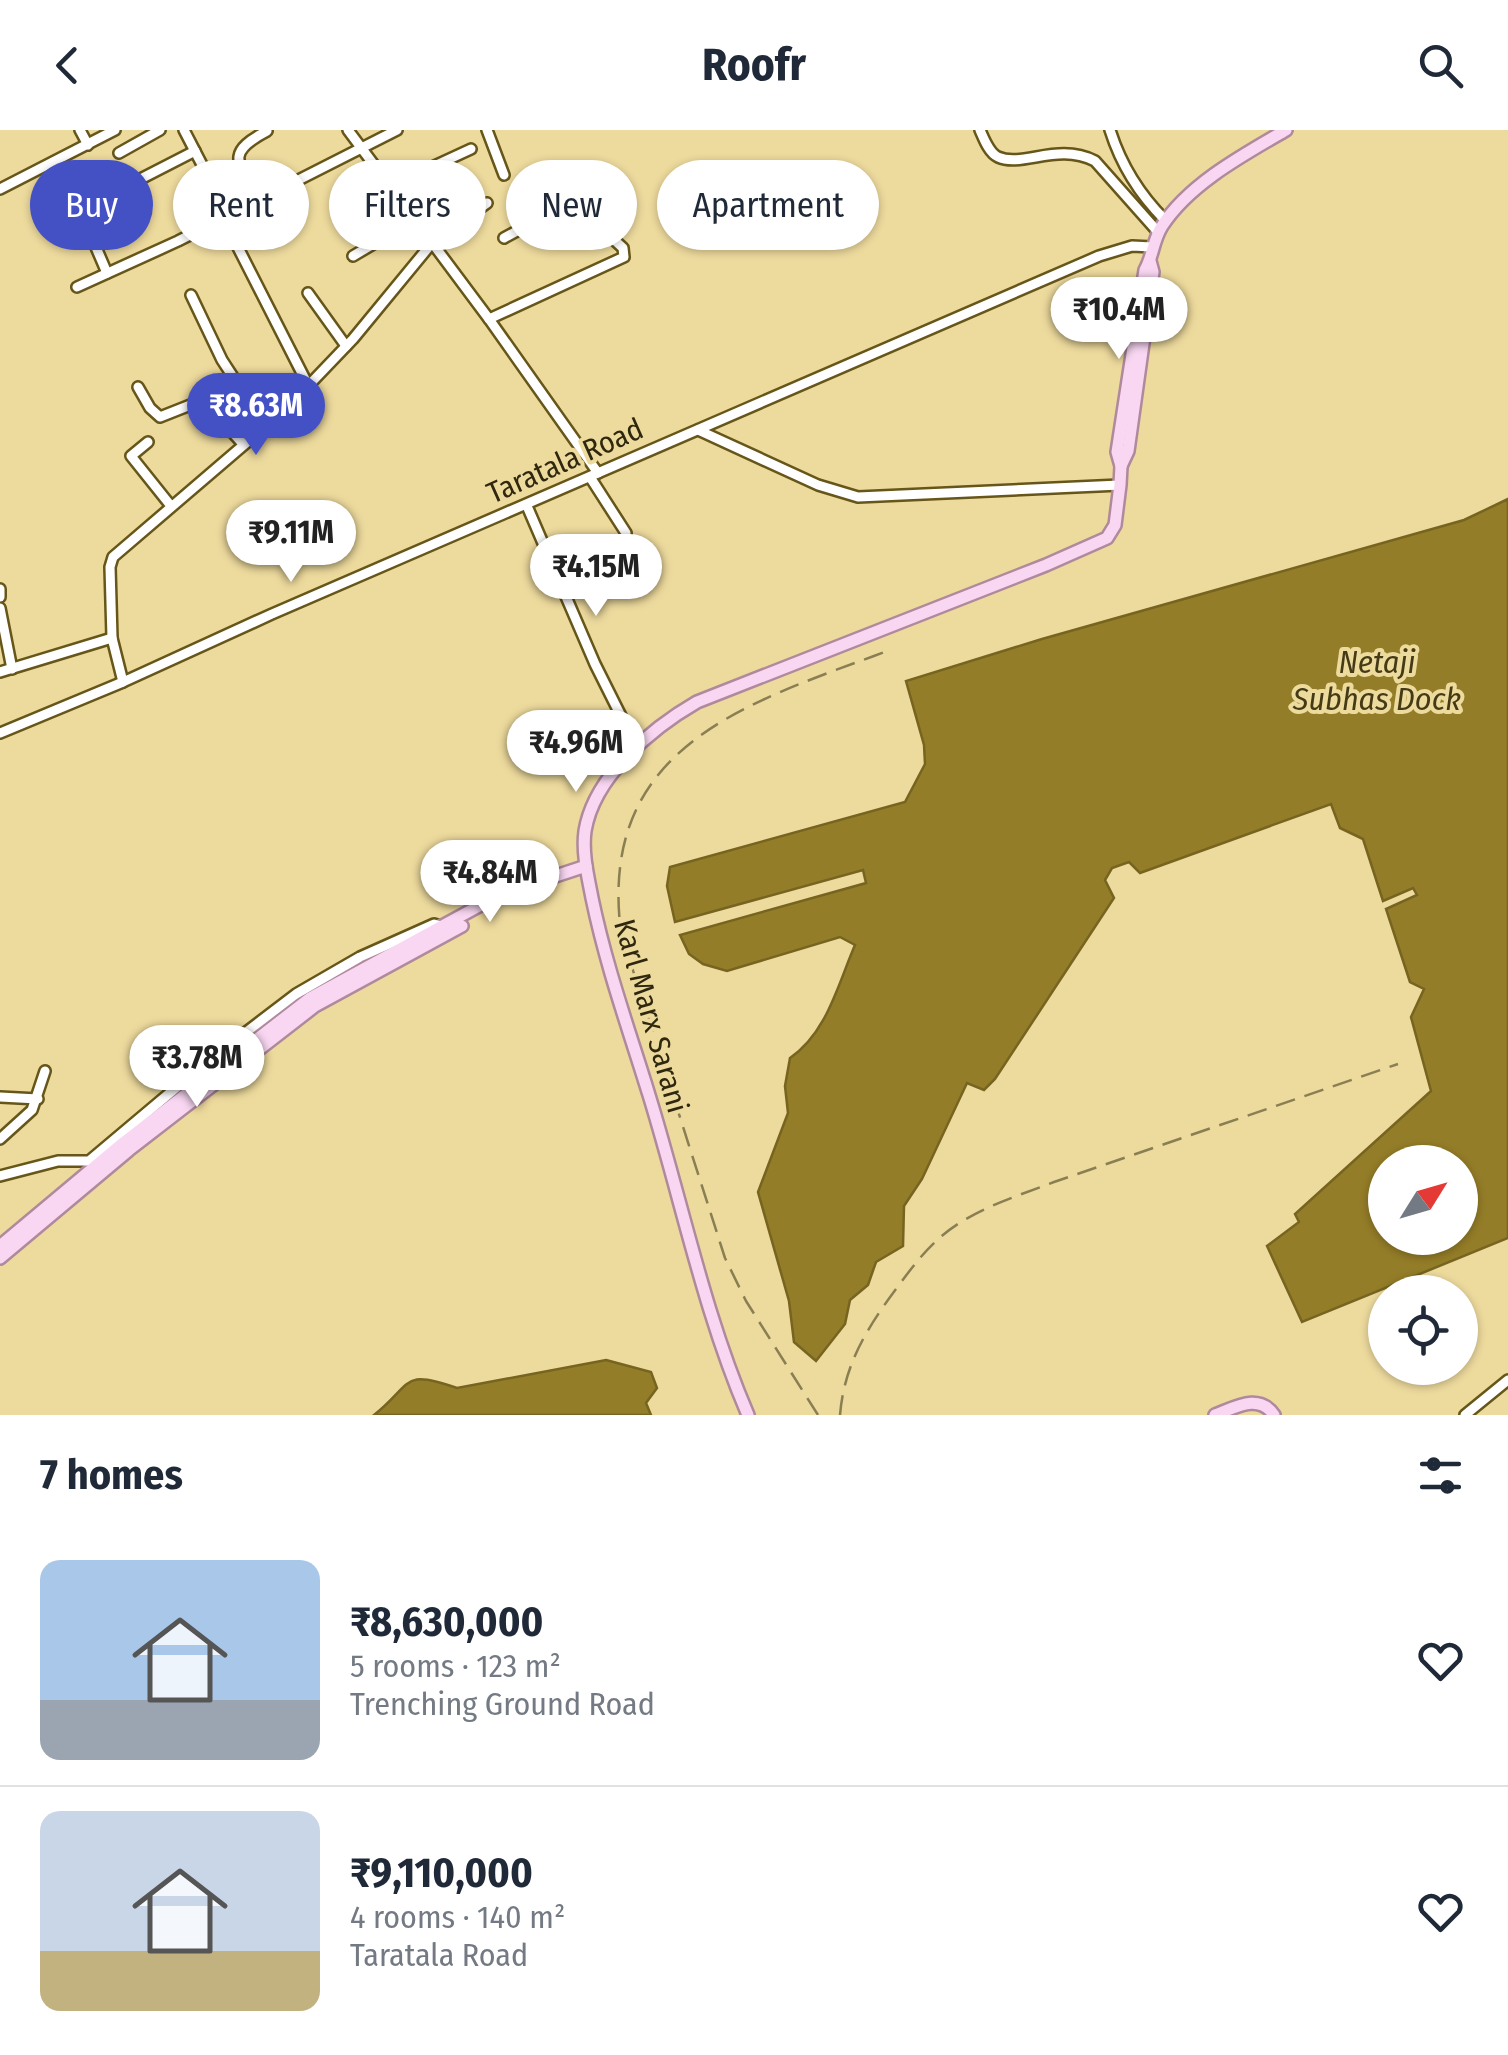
<!DOCTYPE html>
<html lang="en">
<head>
<meta charset="utf-8">
<style>
  body { margin:0; font-family:"Fira Sans Condensed",sans-serif; background:#f6f6f7; color:#1f2937; height:100vh; display:flex; flex-direction:column; font-size:38px; white-space:nowrap }
  * { box-sizing:border-box; margin:0 }
  p { font-size:32px; color:#747a83 }
  .icon { flex:none; width:55px; height:55px; fill:none; stroke:currentColor; stroke-width:2; stroke-linecap:round; stroke-linejoin:round }
  .map { position:relative; height:1285px; overflow:hidden }
  .panel { display:flex; flex-direction:column; background:#fff; flex:1 }
  .panel>* { flex:none }
  .top-card { position:absolute; left:30px; top:30px; width:1000px; height:90px; display:flex; gap:20px }
  .needle { width:65px; rotate:53deg }
  .tools { position:absolute; left:1368px; top:1015px; display:grid; gap:20px }
  .tools a { display:grid; place-items:center; width:110px; height:110px; border-radius:50%; background:#fff; box-shadow:0 2px 8px #0004; font-size:50px }
  .price { position:absolute; translate:-50% -85px; padding:0 22px; border-radius:35px; background:#fff; color:#222; font-size:32px; line-height:65px; filter:drop-shadow(0 2px 5px #0008) }
  .price::after { content:''; position:absolute; left:50%; top:60px; width:30px; height:22px; margin-left:-15px; background:inherit; clip-path:polygon(0 0,100% 0,50% 100%) }
  .price.on { background:#4451c5; color:#fff }
  ul { padding:0; list-style:none }
  li { display:flex; align-items:center; gap:30px; height:250px; padding:0 40px }
  li+li { border-top:2px solid #e0e1e3 }
  li span { display:grid; place-items:center; flex:none; width:280px; height:200px; border-radius:20px; color:#555 }
  li>.icon { margin-inline-start:auto }
  span .icon { width:120px; height:120px; fill:#fffc; stroke-width:1 }
  li b { font-size:42px }
  h2 { display:flex; justify-content:space-between; align-items:center; height:120px; padding:0 40px; font-size:42px }
  .tag { padding:0 35px; border-radius:45px; background:#fff; box-shadow:0 2px 8px #0004; font-size:35px; line-height:90px }
  .tag.on { background:#4451c5; color:#fff }
  header { display:flex; justify-content:space-between; align-items:center; height:130px; padding:0 40px; background:#fff; font-size:45px; font-weight:700 }
  .map>svg:first-child { display:block }
  .water { fill:#947d28; stroke:#766420; stroke-width:2.5; fill-rule:evenodd }
  .lines { fill:none; stroke-linecap:round; stroke-linejoin:round }
  .minor-casing { stroke:#675619; stroke-width:14 }
  .major-casing { stroke:#b0899d; stroke-width:16 }
  .minor { stroke:#fff; stroke-width:9 }
  .major { stroke:#f9d7f2; stroke-width:11 }
  .rail { stroke:#8a7e53; stroke-width:2.5; stroke-dasharray:20 10; stroke-linecap:butt }
  .labels { text-anchor:middle; stroke-width:8; stroke-linejoin:round; paint-order:stroke }
  .street-label { font-size:30px; fill:#2f280f; stroke:#edda9d }
  .water-label { font-size:32px; font-style:italic; fill:#443a16; stroke:#edda9d }
</style>
</head>
<body>
<header><svg class="icon" aria-label="back" viewBox="0 0 24 24"><path d="M15 5l-7 7 7 7"/></svg>Roofr<svg class="icon" aria-label="search" viewBox="0 0 24 24"><circle cx="10" cy="10" r="6"/><path d="M15 15l6 6"/></svg></header>
<div class="map">
<svg width="1508" height="1285" viewBox="0 0 1508 1285">
  <rect width="100%" height="100%" fill="#edda9d"/>
  <g class="water">
    <path d="M1508,369V1108L1302,1192L1267,1116L1299,1092L1295,1084L1431,961L1411,887L1424,859L1410,852L1386,779L1417,765L1413,758L1383,771L1363,709L1340,698L1331,674L1140,743L1129,732L1112,738L1105,750L1114,768L995,949L984,960L967,953L922,1049L904,1076L903,1116L876,1132L868,1155L850,1170L845,1194L816,1231L794,1212L789,1171L758,1062L788,983L785,956L790,928C827,903 838,854 855,815L840,807L727,841L703,834L689,824L680,805L866,753L863,740L675,792L667,756L670,737L905,672L925,634L924,615L906,551L1042,509L1464,390ZM1385,1032H1460V1108H1385Z"/>
    <path d="M606,1230L651,1242L657,1258L646,1273L651,1285H374C413,1254 401,1238 457,1258Z"/>
  </g>
  <g class="lines">
    <g class="minor-casing">
      <g id="minor">
        <path d="M80,0L88,15"/>
        <path d="M184,0L228,85"/>
        <path d="M348,0L489,189L598,343"/>
        <path d="M487,0L504,45"/>
        <path d="M980,0C984,9 989,23 998,27C1022,38 1058,12 1095,31L1158,102"/>
        <path d="M1110,0C1121,35 1140,65 1165,90"/>
        <path d="M119,23L160,0"/>
        <path d="M54,32L80,80L107,143"/>
        <path d="M0,59L115,0"/>
        <path d="M393,61L432,37L471,19"/>
        <path d="M258,69C237,32 225,23 267,1"/>
        <path d="M345,77L384,48"/>
        <path d="M80,80L195,21"/>
        <path d="M223,88L309,257"/>
        <path d="M504,108L550,83L588,70"/>
        <path d="M353,126L414,90"/>
        <path d="M77,157L178,111L397,0"/>
        <path d="M308,163L346,216"/>
        <path d="M191,165L222,230L265,296"/>
        <path d="M489,189L624,127L623,118C599,98 588,72 578,44"/>
        <path d="M138,257L150,278L160,287L203,270L243,314"/>
        <path d="M698,300L818,355L858,367L1120,355"/>
        <path d="M148,312L131,326L171,376"/>
        <path d="M590,347L626,403"/>
        <path d="M527,376L595,534L636,616"/>
        <path d="M0,459V467"/>
        <path d="M0,478L12,539"/>
        <path d="M0,542L112,508"/>
        <path d="M123,552L112,508L110,437L113,427L287,278L353,209L432,113L487,73"/>
        <path d="M0,603L123,552L272,484L1099,126L1132,116L1152,117"/>
        <path d="M0,967L38,969"/>
        <path d="M0,1009L32,980L45,941"/>
        <path d="M0,1046L58,1031H89L203,935L296,864L360,827L434,794L444,797"/>
        <path d="M1465,1285L1508,1250"/>
      </g>
    </g>
    <g class="major-casing">
      <g id="major">
        <path d="M1121,336L1128,321L1153,142L1150,131"/>
        <path d="M0,1116L123,1013L310,868L501,764L586,736"/>
        <path d="M0,1128L129,1020L315,876L462,796"/>
        <path d="M748,1285C704,1183 682,1072 649,965C629,900 606,836 592,768C588,747 582,723 585,701C594,646 652,598 697,572L1046,435L1107,408L1115,395L1120,355L1121,336L1117,322L1145,140C1153,126 1153,110 1162,96C1189,54 1243,25 1286,0"/>
        <path d="M1215,1285C1236,1277 1259,1263 1274,1285"/>
      </g>
    </g>
    <use href="#minor" class="minor"/>
    <use href="#major" class="major"/>
    <g class="rail">
      <path d="M818,1285L746,1171L725,1128L621,803C597,615 748,573 890,520"/>
      <path d="M840,1285C844,1235 867,1198 896,1159C916,1132 932,1110 961,1092C990,1074 1023,1064 1054,1052L1398,934"/>
    </g>
  </g>
  <g class="labels">
    <g class="street-label">
      <text transform="translate(565 331) rotate(-24)" y="10">Taratala Road</text>
      <text transform="translate(651 886) rotate(74)" y="10">Karl Marx Sarani</text>
    </g>
    <g class="water-label">
      <text x="1377" y="543">Netaji<tspan x="1377" dy="37">Subhas Dock</tspan></text>
    </g>
  </g>
</svg>
<div class="tools">
<a><svg class="needle" viewBox="-14 -14 28 28"><path d="M0-13l5 13h-10z" fill="#e53935"/><path d="M0 13l5-13h-10z" fill="#747a83"/></svg></a>
<a><svg class="icon" aria-label="locate" viewBox="0 0 24 24"><circle cx="12" cy="12" r="6"/><path d="M12 2v4M12 18v4M2 12h4M18 12h4"/></svg></a>
</div>
<b class="price" style="left:1119px;top:232px">₹10.4M</b>
<b class="price on" style="left:256px;top:328px">₹8.63M</b>
<b class="price" style="left:291px;top:455px">₹9.11M</b>
<b class="price" style="left:596px;top:489px">₹4.15M</b>
<b class="price" style="left:576px;top:665px">₹4.96M</b>
<b class="price" style="left:490px;top:795px">₹4.84M</b>
<b class="price" style="left:197px;top:980px">₹3.78M</b>
<div class="top-card">
<a class="tag on">Buy</a>
<a class="tag">Rent</a>
<a class="tag">Filters</a>
<a class="tag">New</a>
<a class="tag">Apartment</a>
</div>
</div>
<section class="panel">
<h2>7 homes<svg class="icon" aria-label="filters" viewBox="0 0 24 24"><path d="M4 7h16M4 17h16"/><circle cx="9" cy="7" r="2"/><circle cx="15" cy="17" r="2"/></svg></h2>
<ul>
<li><span style="background:linear-gradient(#a9c7e8 70%,#9aa5b1 0)"><svg class="icon" aria-label="home" viewBox="0 0 24 24"><path d="M3 11l9-7 9 7M6 9v11h12V9"/></svg></span><div><b>₹8,630,000</b><p>5 rooms · 123 m²</p><p>Trenching Ground Road</p></div><svg class="icon" aria-label="heart" viewBox="0 0 24 24"><path d="M12 20l-8-8c-3-5 5-10 8-4 3-6 11-1 8 4z"/></svg></li>
<li><span style="background:linear-gradient(#c9d6e8 70%,#c2b280 0)"><svg class="icon" aria-label="home" viewBox="0 0 24 24"><path d="M3 11l9-7 9 7M6 9v11h12V9"/></svg></span><div><b>₹9,110,000</b><p>4 rooms · 140 m²</p><p>Taratala Road</p></div><svg class="icon" aria-label="heart" viewBox="0 0 24 24"><path d="M12 20l-8-8c-3-5 5-10 8-4 3-6 11-1 8 4z"/></svg></li>
</ul>
</section>
</body>
</html>
